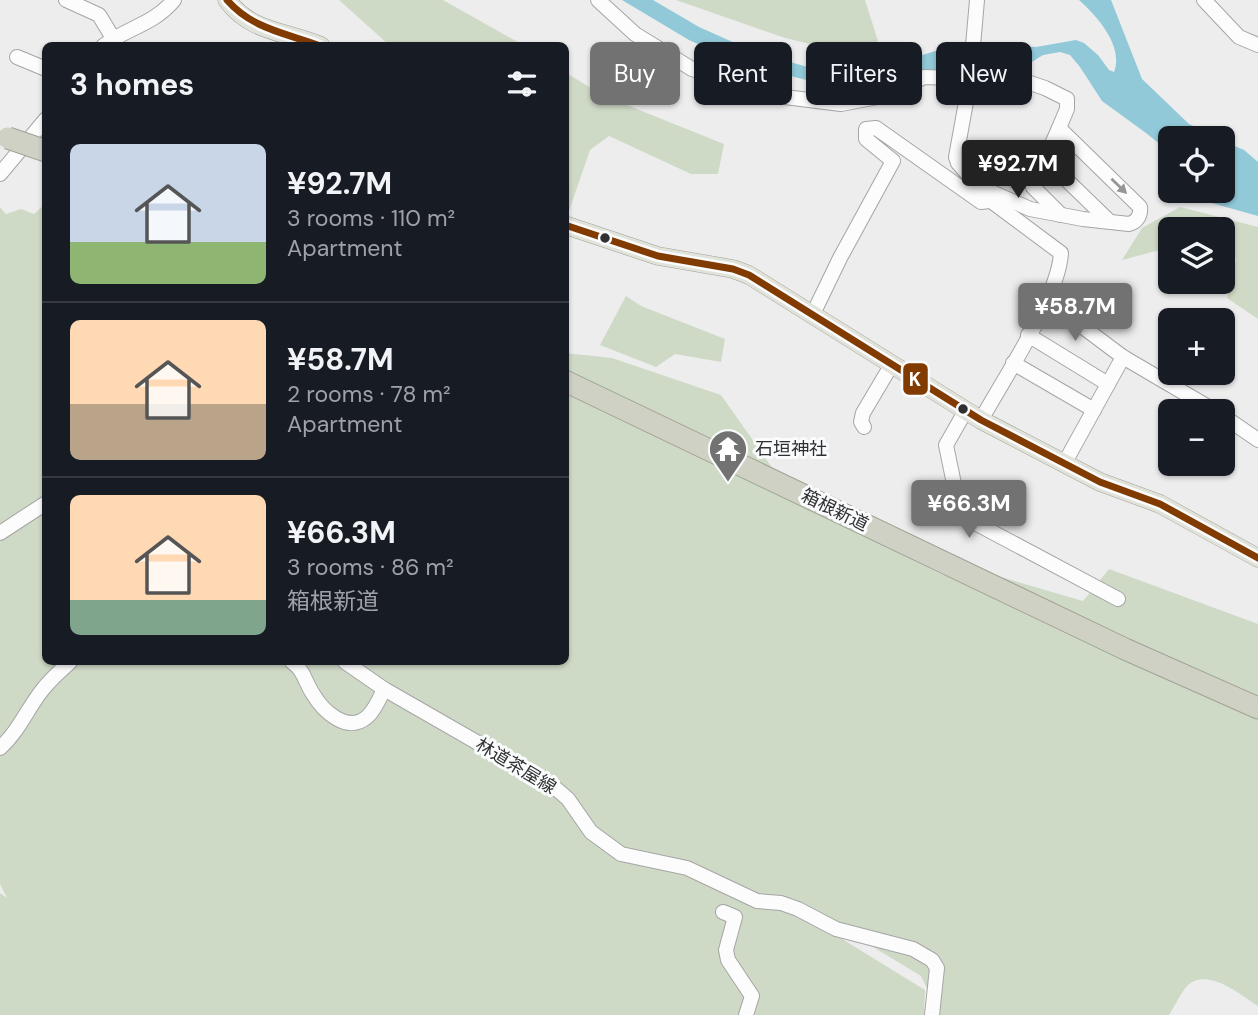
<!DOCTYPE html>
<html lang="en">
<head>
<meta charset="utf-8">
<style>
  body { margin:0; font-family:"DM Sans","Noto Sans JP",sans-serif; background:#20242c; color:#f1f3f6; height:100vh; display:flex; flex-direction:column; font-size:26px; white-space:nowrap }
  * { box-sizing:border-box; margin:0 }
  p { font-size:23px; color:#9ea1a6 }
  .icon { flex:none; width:38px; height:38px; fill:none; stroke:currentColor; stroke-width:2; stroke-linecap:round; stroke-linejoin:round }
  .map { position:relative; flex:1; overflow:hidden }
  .panel { position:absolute; left:42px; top:42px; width:527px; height:623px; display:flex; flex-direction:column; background:#171b24; border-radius:10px; box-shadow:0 2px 5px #0004 }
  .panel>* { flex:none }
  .guide { position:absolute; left:590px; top:42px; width:562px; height:63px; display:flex; gap:14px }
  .buttons { position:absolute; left:1158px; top:126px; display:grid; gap:14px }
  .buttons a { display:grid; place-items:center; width:77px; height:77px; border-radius:10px; background:#171b24; box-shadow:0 2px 5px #0004; font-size:35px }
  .price { position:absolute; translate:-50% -60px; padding:0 16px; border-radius:7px; background:#727273; color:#fff; font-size:23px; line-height:46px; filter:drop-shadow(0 2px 4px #0008) }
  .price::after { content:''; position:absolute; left:50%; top:42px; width:21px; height:16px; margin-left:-10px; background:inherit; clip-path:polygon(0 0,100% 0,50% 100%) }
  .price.current { background:#222; color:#fff }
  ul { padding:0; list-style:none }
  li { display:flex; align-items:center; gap:21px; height:175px; padding:0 28px }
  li+li { border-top:2px solid #363941 }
  li span { display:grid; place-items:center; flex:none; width:196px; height:140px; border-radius:10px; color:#555 }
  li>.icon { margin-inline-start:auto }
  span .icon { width:84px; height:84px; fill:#fffc; stroke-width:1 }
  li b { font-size:30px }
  h2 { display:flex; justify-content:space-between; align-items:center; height:84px; padding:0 28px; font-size:30px }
  .chip { padding:0 24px; border-radius:10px; background:#171b24; box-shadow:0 2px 5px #0004; font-size:24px; line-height:63px }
  .chip.current { background:#727273; color:#fff }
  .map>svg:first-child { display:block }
  .green { fill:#cfdac6 }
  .water { fill:#91c9d8 }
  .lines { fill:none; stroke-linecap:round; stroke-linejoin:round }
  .minor-casing { stroke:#a5a5a5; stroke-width:16 }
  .major-casing { stroke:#a0a295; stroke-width:19 }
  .highway-casing { stroke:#a0a295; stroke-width:23 }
  .minor { stroke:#fcfcfc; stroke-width:14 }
  .major { stroke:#e1e3db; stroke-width:18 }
  .highway { stroke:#cfd1c5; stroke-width:21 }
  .highway-bridge-casing { stroke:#a0a295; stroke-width:23; stroke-linecap:butt }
  .highway-bridge { stroke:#cfd1c5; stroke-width:21 }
  .bus-1-casing { stroke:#fafbfc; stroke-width:12 }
  .bus-1 { stroke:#813b00; stroke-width:7 }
  .oneway { fill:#969696 }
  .bus-dot { fill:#303031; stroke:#fafbfc; stroke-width:2.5 }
  .labels { text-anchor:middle; stroke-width:6; stroke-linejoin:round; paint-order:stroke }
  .poi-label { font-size:18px; fill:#303031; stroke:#fafbfc; text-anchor:start }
  .street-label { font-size:18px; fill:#303031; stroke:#fafbfc }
  .line-badge { stroke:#fafbfc; stroke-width:2.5 }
  .badge-label { font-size:19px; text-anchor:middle; font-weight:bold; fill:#fff }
</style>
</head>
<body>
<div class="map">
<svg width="1258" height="1015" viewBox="0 0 1258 1015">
  <rect width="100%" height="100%" fill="#ededee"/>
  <g class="green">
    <path d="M339,0H443L523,45H389Z"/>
    <path d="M676,0H865L878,41L863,57L785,38Z"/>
    <path d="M565,72L602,95L724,144L718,174H691L609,136L590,150L568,214L565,213Z"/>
    <path d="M45,204L46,662H565V353L612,358L721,395L797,503L943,575H994L1083,601L1109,569L1258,624V1006C1241,995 1207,966 1187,986C1180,994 1175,1006 1169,1015H940L921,976L792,898L776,903L795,910L925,990L924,1015H0V893L7,898L0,884V207L6,214L21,209L34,214Z"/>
    <path d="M1180,207L1258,227V319L1227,298L1236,258L1223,252V229H1171V247L1122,260L1142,228Z"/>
    <path d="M626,296L641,306L725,339L721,362L675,354L656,367L600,345Z"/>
  </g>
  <g class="water">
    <path d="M622,0H653L699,27L755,52L825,72L886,66L942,49L988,44L1036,47L1076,40L1084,43L1098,55L1109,70L1114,72C1124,46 1097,16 1079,0H1111L1142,79L1189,124L1219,138H1171V153L1146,133L1102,101L1080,67L1070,55L1060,52L1043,55L1011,75L967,69L895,81L830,86L743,64L689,40Z"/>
    <path d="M1223,141L1244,150L1258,162V216L1208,202L1201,199L1197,191H1223Z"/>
  </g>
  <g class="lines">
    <g class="minor-casing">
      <g id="minor">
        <path d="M66,0L99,15L113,38"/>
        <path d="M598,0L635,34L692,69L777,96L841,104L888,95L924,77L1024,81L1045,88L1067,99V109L1059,128L1140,207C1141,215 1137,222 1129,224L1083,219L1030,209L976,185"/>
        <path d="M977,0L970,80L956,157L958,163L991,201L1061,253C1059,296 1003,380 981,420"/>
        <path d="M1204,0L1239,37L1258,45"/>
        <path d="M103,46C128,27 153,25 174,0"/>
        <path d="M17,57L46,69"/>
        <path d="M1059,128L1033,187L1061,215"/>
        <path d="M1045,159L1109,221"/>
        <path d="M0,174L46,119"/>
        <path d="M1047,300L1123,357L1215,411"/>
        <path d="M813,314L840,258L893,161L866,139V129L876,128L981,202L989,201"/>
        <path d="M1028,335L1108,384"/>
        <path d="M1013,363L1094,410"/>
        <path d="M966,410L946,445L960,513L964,517L1118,599"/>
        <path d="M1223,416L1258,440"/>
        <path d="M864,427L861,422L863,413L892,364"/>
        <path d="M1064,464L1123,357"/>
        <path d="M0,533L46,503"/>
        <path d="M292,662C304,670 305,682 313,694C323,711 347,734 367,717C375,710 380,698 384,689"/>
        <path d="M345,662L384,689L553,786L568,799L591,832L621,854L687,868L757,901L781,903L798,909L836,929L913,949L932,960L937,968L932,1015"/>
        <path d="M0,748C19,731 27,709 43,689C51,679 61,670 70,662"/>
        <path d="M723,912L735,917L726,950L728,960L752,996L746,1015"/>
      </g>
    </g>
    <g class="major-casing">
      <g id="major">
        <path d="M227,0C251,33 286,31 321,46"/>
        <path d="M565,225L658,256L733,269L749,275L981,420L1100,482L1160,504L1258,558"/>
      </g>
    </g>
    <g class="highway-casing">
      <path id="highway" d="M565,381L1125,649L1258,708"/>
    </g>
    <use href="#minor" class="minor"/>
    <use href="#major" class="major"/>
    <use href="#highway" class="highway"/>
    <g class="highway-bridge-casing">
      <path id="highway-bridge" d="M8,138L46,151"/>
    </g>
    <use href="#highway-bridge" class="highway-bridge"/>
    <g class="bus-1-casing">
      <g id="bus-1">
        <path d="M227,0C252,29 286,33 320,46"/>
        <path d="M565,225L658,256L733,269L749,275L981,420L1100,482L1160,504L1258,558"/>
      </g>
    </g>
    <use href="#bus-1" class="bus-1"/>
  </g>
  <defs><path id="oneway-solid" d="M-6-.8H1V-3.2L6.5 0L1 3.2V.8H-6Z" transform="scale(1.75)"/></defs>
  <use class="oneway" href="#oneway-solid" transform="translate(1119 186) rotate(44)"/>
  <defs>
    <g id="temple-pin" transform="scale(2.0125)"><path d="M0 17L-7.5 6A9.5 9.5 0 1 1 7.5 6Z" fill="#727273" stroke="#fafbfc"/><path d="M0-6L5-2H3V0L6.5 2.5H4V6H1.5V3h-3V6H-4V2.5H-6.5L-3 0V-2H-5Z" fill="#fff"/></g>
  </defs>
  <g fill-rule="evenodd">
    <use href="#temple-pin" x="728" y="449"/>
  </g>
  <g class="bus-dot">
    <circle cx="605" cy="238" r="6"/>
    <circle cx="963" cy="409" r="6"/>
  </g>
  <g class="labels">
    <g class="poi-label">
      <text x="755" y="455">石垣神社</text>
    </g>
    <g class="street-label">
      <text transform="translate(835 510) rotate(26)" y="6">箱根新道</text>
      <text transform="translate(516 766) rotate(31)" y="6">林道茶屋線</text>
    </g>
  </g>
  <rect class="line-badge" x="902" y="362" width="27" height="34" rx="7" fill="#813b00"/>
  <g class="badge-label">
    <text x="915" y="386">K</text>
  </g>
</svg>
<div class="buttons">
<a><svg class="icon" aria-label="locate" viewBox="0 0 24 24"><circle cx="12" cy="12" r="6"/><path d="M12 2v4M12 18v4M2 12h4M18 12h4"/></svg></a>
<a><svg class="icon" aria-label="layers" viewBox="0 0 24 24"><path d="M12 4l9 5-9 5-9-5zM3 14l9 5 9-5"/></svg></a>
<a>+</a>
<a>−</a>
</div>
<b class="price current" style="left:1018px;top:200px">¥92.7M</b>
<b class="price" style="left:1075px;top:343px">¥58.7M</b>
<b class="price" style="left:969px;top:540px">¥66.3M</b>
<div class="guide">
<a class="chip current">Buy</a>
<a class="chip">Rent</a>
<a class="chip">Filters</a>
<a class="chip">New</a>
</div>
<section class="panel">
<h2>3 homes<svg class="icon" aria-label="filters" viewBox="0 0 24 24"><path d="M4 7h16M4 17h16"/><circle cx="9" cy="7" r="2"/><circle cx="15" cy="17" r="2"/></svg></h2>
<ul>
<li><span style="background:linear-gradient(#c9d6e8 70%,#8fb573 0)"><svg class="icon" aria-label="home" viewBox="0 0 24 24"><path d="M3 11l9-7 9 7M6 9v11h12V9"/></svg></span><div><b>¥92.7M</b><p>3 rooms · 110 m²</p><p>Apartment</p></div></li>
<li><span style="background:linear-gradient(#ffd9b3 60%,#b9a48a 0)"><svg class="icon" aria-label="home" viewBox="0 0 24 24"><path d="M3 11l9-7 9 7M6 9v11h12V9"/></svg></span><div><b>¥58.7M</b><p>2 rooms · 78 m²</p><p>Apartment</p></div></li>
<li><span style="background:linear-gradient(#ffd9b3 75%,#7fa58c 0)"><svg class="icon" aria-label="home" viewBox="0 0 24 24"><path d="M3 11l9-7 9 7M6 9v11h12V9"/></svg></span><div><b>¥66.3M</b><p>3 rooms · 86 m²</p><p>箱根新道</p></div></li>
</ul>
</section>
</div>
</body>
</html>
